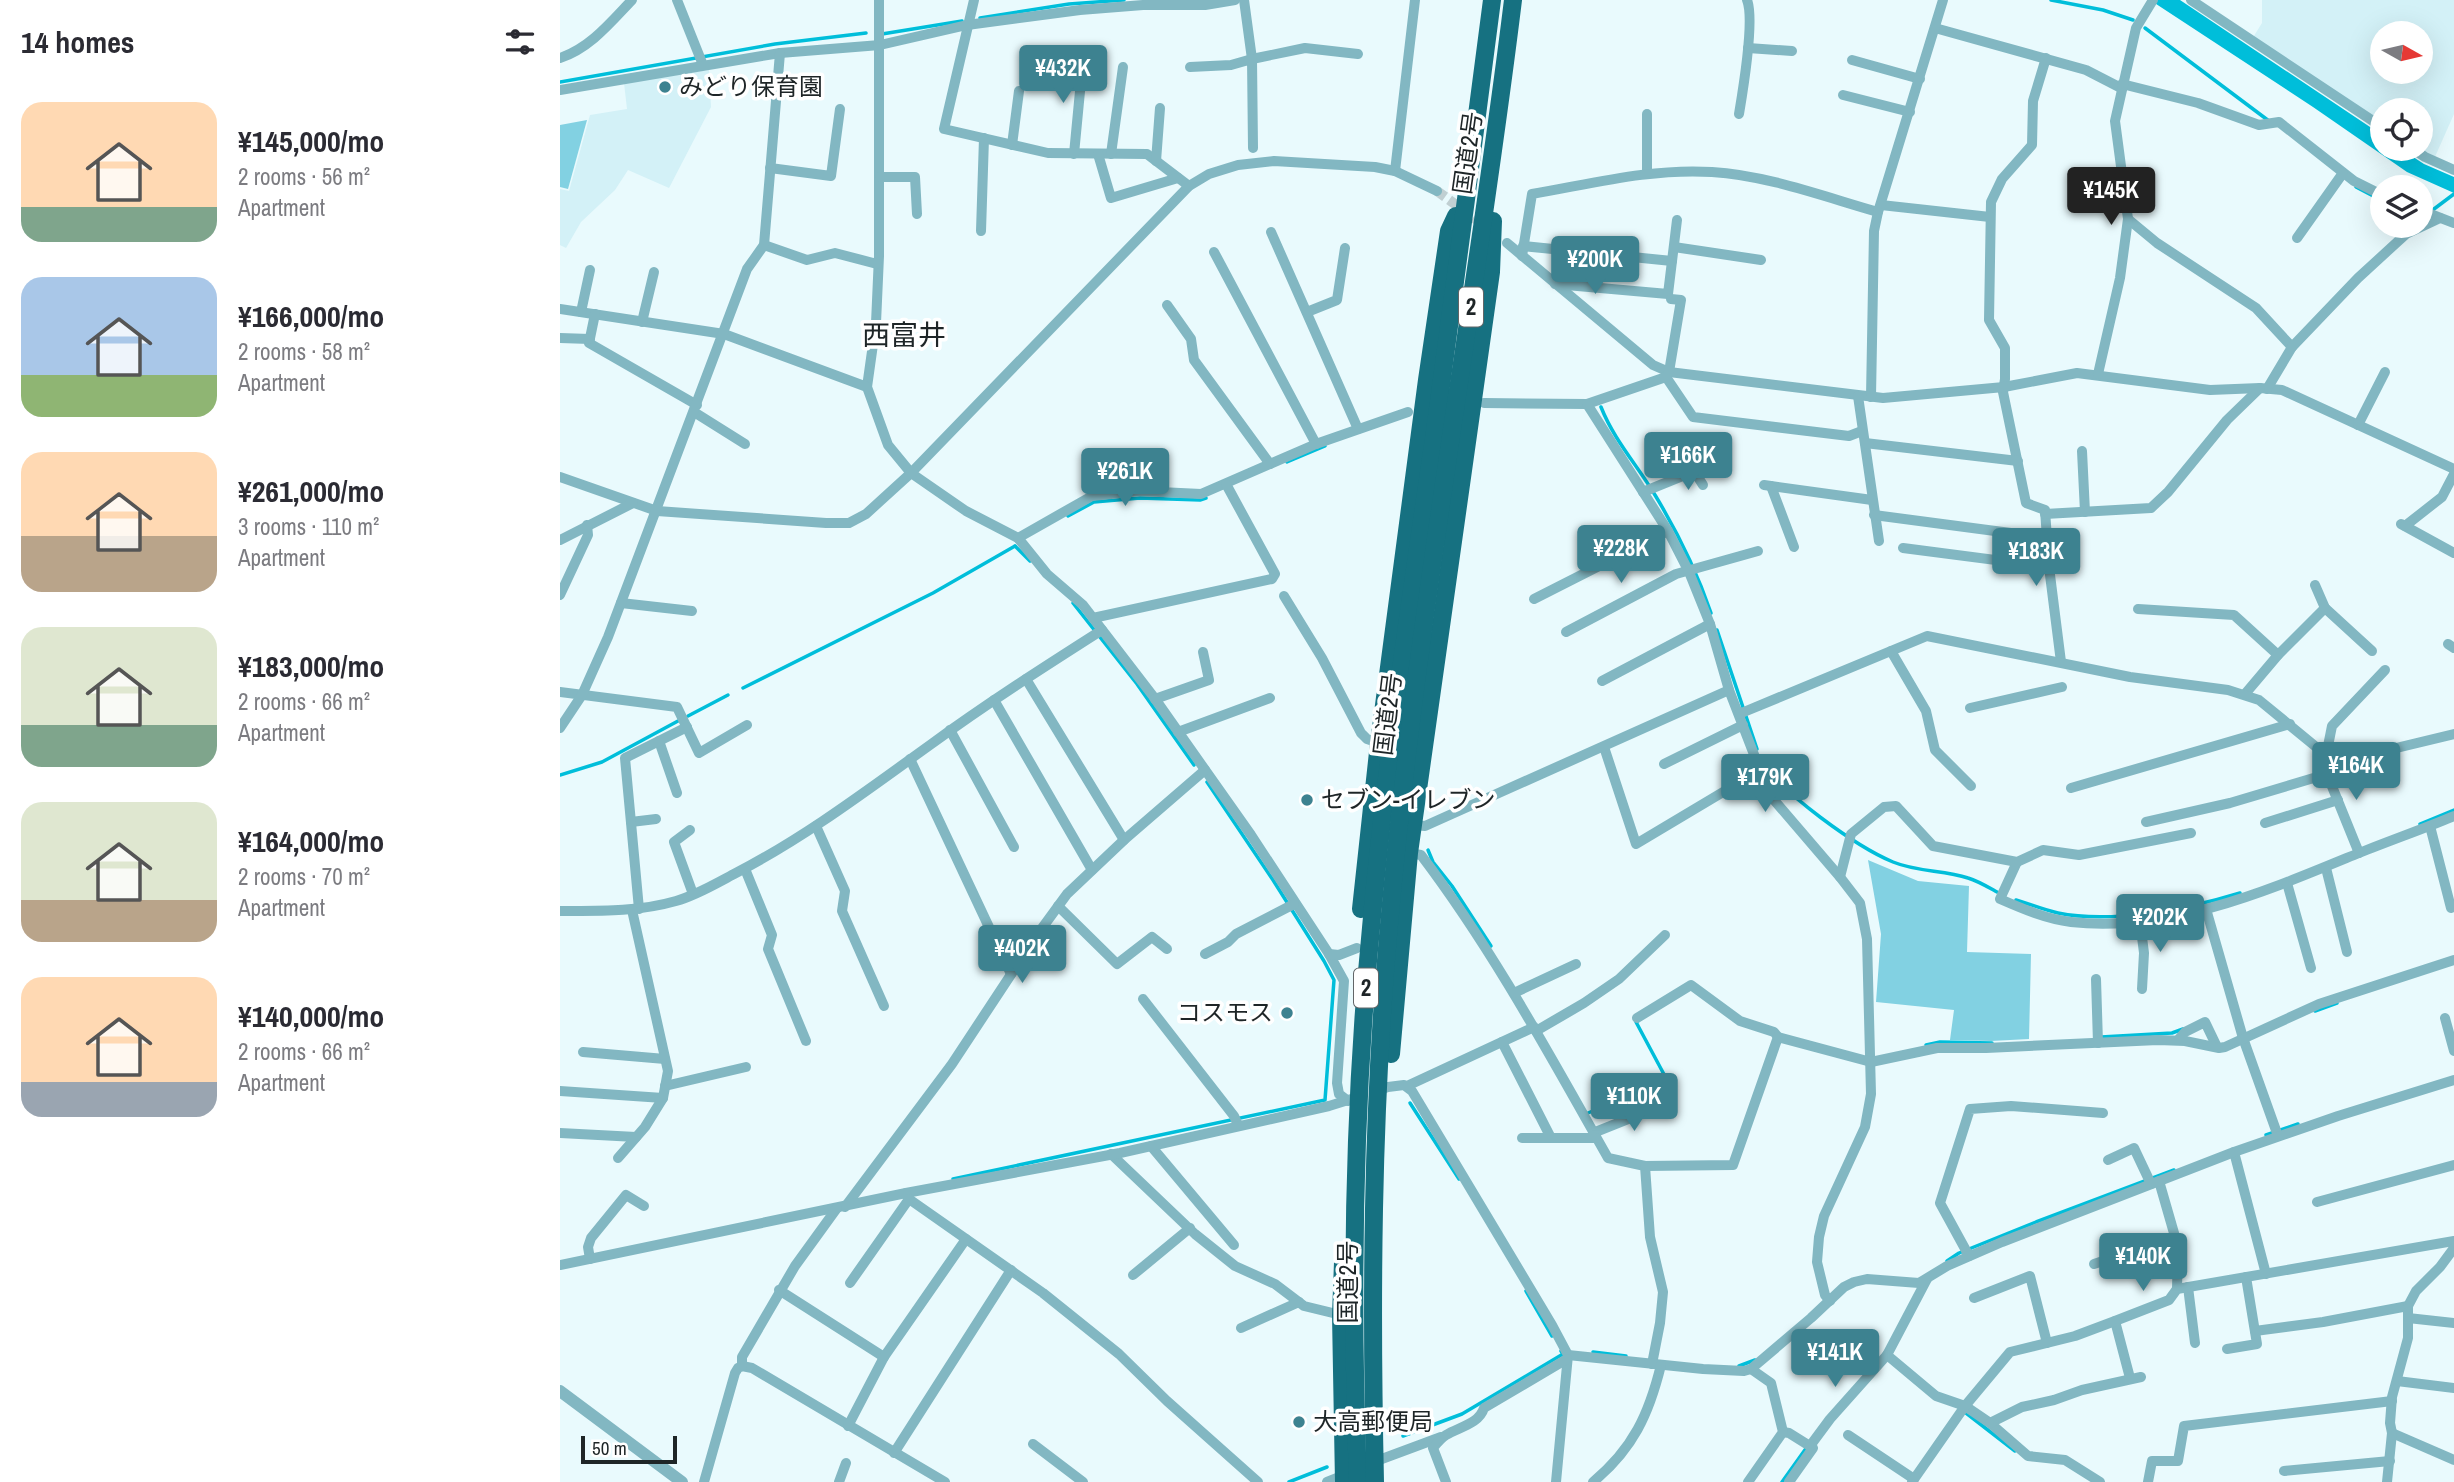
<!DOCTYPE html>
<html lang="en">
<head>
<meta charset="utf-8">
<style>
  body { margin:0; font-family:"Archivo Narrow","Noto Sans JP",sans-serif; background:#f2f2f3; color:#2b2b33; height:100vh; display:flex; flex-direction:column; font-size:26px; white-space:nowrap }
  * { box-sizing:border-box; margin:0 }
  p { font-size:23px; color:#7c7c81 }
  .icon { flex:none; width:38px; height:38px; fill:none; stroke:currentColor; stroke-width:2; stroke-linecap:round; stroke-linejoin:round }
  .map { position:relative; flex:1; overflow:hidden }
  .drawer { display:flex; flex-direction:column; background:#fff; width:560px }
  .drawer>* { flex:none }
  .needle { width:46px; rotate:98deg }
  .tools { position:absolute; left:1810px; top:21px; display:grid; gap:14px }
  .tools a { display:grid; place-items:center; width:63px; height:63px; border-radius:50%; background:#fff; box-shadow:0 7px 28px #0002; font-size:35px }
  .scale { position:absolute; left:21px; bottom:18px; width:96px; box-sizing:border-box; padding-left:7px; border:4px solid #1e2527; border-top:0; font-size:19px; line-height:24px; white-space:nowrap; color:#1e2527; -webkit-text-stroke:5px #fff; paint-order:stroke }
  .price { position:absolute; translate:-50% -60px; padding:0 16px; border-radius:7px; background:#3d8290; color:#fff; font-size:23px; line-height:46px; filter:drop-shadow(0 2px 4px #0008) }
  .price::after { content:''; position:absolute; left:50%; top:42px; width:21px; height:16px; margin-left:-10px; background:inherit; clip-path:polygon(0 0,100% 0,50% 100%) }
  .price.current { background:#222; color:#fff }
  ul { padding:0; list-style:none }
  li { display:flex; align-items:center; gap:21px; height:175px; padding:0 21px }
  li span { display:grid; place-items:center; flex:none; width:196px; height:140px; border-radius:21px; color:#555 }
  li>.icon { margin-inline-start:auto }
  span .icon { width:84px; height:84px; fill:#fffc; stroke-width:1 }
  li b { font-size:30px }
  h2 { display:flex; justify-content:space-between; align-items:center; height:84px; padding:0 21px; font-size:30px }
  main { display:flex; flex:1; min-height:0 }
  .map>svg:first-child { display:block }
  .built { fill:#d3f1f7; fill-rule:evenodd }
  .green { fill:#82d1e2 }
  .water { fill:#00beda }
  .lines { fill:none; stroke-linecap:round; stroke-linejoin:round }
  .stream { stroke:#00beda; stroke-width:3.5 }
  .minor-tunnel { stroke:#c0cfd2; stroke-width:10; stroke-dasharray:10 5; stroke-linecap:butt }
  .minor { stroke:#82b7c2; stroke-width:10 }
  .tertiary { stroke:#82b7c2; stroke-width:12 }
  .trunk { stroke:#167181; stroke-width:18 }
  .poi-dot { fill:#3d8290; stroke:#fff; stroke-width:2.5 }
  .labels { text-anchor:middle; stroke-width:7; stroke-linejoin:round; paint-order:stroke }
  .shield { fill:#fff; stroke:#626668; stroke-width:2 }
  .shield-label { font-size:23px; font-weight:bold; fill:#1e2527 }
  .poi-label { font-size:24px; fill:#1e2527; stroke:#fff; text-anchor:start }
  .street-label { font-size:24px; fill:#1e2527; stroke:#fff }
  .quarter-label { font-size:28px; fill:#1e2527; stroke:#fff }
</style>
</head>
<body>
<main>
<section class="drawer">
<h2>14 homes<svg class="icon" aria-label="filters" viewBox="0 0 24 24"><path d="M4 7h16M4 17h16"/><circle cx="9" cy="7" r="2"/><circle cx="15" cy="17" r="2"/></svg></h2>
<ul>
<li><span style="background:linear-gradient(#ffd9b3 75%,#7fa58c 0)"><svg class="icon" aria-label="home" viewBox="0 0 24 24"><path d="M3 11l9-7 9 7M6 9v11h12V9"/></svg></span><div><b>¥145,000/mo</b><p>2 rooms · 56 m²</p><p>Apartment</p></div></li>
<li><span style="background:linear-gradient(#a9c7e8 70%,#8fb573 0)"><svg class="icon" aria-label="home" viewBox="0 0 24 24"><path d="M3 11l9-7 9 7M6 9v11h12V9"/></svg></span><div><b>¥166,000/mo</b><p>2 rooms · 58 m²</p><p>Apartment</p></div></li>
<li><span style="background:linear-gradient(#ffd9b3 60%,#b9a48a 0)"><svg class="icon" aria-label="home" viewBox="0 0 24 24"><path d="M3 11l9-7 9 7M6 9v11h12V9"/></svg></span><div><b>¥261,000/mo</b><p>3 rooms · 110 m²</p><p>Apartment</p></div></li>
<li><span style="background:linear-gradient(#dfe7d0 70%,#7fa58c 0)"><svg class="icon" aria-label="home" viewBox="0 0 24 24"><path d="M3 11l9-7 9 7M6 9v11h12V9"/></svg></span><div><b>¥183,000/mo</b><p>2 rooms · 66 m²</p><p>Apartment</p></div></li>
<li><span style="background:linear-gradient(#dfe7d0 70%,#b9a48a 0)"><svg class="icon" aria-label="home" viewBox="0 0 24 24"><path d="M3 11l9-7 9 7M6 9v11h12V9"/></svg></span><div><b>¥164,000/mo</b><p>2 rooms · 70 m²</p><p>Apartment</p></div></li>
<li><span style="background:linear-gradient(#ffd9b3 75%,#9aa5b1 0)"><svg class="icon" aria-label="home" viewBox="0 0 24 24"><path d="M3 11l9-7 9 7M6 9v11h12V9"/></svg></span><div><b>¥140,000/mo</b><p>2 rooms · 66 m²</p><p>Apartment</p></div></li>
</ul>
</section>
<div class="map">
<svg width="1894" height="1482" viewBox="0 0 1894 1482">
  <rect width="100%" height="100%" fill="#e9fafd"/>
  <g class="built">
    <path d="M1702,0H1894V114L1874,159L1860,149V110H1822V126L1692,39L1702,23ZM1822,33H1860V72H1822Z"/>
    <path d="M149,70L151,107L109,188L68,170L55,190L21,222L6,248L0,245V189L9,191L30,115L67,109L64,83Z"/>
  </g>
  <g class="green">
    <path d="M27,120L8,189L0,187V125Z"/>
    <path d="M1308,860L1358,881L1409,886L1407,952L1471,954L1469,1039L1431,1041L1390,1040L1394,1010L1316,1002L1321,934Z"/>
  </g>
  <path class="water" d="M1590,0H1620L1822,135V149H1841L1864,164L1894,177V193L1847,172L1753,107Z"/>
  <g class="lines">
    <g class="stream">
      <path d="M1491,0L1543,10L1573,20"/>
      <path d="M420,18L509,4L564,0"/>
      <path d="M1585,28L1709,121"/>
      <path d="M322,34L402,21"/>
      <path d="M0,82L215,44L306,33"/>
      <path d="M1796,187L1817,198"/>
      <path d="M1870,212L1894,194"/>
      <path d="M1041,407C1054,440 1077,465 1095,495C1118,533 1137,572 1151,613"/>
      <path d="M727,462L765,446"/>
      <path d="M508,516L534,502L580,498L640,500L646,498"/>
      <path d="M455,546L470,561"/>
      <path d="M513,603L577,684L634,765"/>
      <path d="M1157,630L1197,749"/>
      <path d="M183,688L373,593L455,546"/>
      <path d="M128,716L168,695"/>
      <path d="M1201,760C1221,793 1297,847 1333,862C1357,872 1384,870 1408,878C1418,881 1428,887 1437,892"/>
      <path d="M0,775L42,762L118,721"/>
      <path d="M1860,824L1894,810"/>
      <path d="M868,850L873,862L892,886L931,946"/>
      <path d="M1456,900C1470,904 1484,910 1498,913C1552,924 1628,909 1680,893"/>
      <path d="M1755,1011L1777,1003"/>
      <path d="M1541,1037L1612,1033L1623,1029"/>
      <path d="M1366,1045L1380,1042L1432,1043"/>
      <path d="M850,1103L899,1179"/>
      <path d="M1028,1113L1107,1080L1076,1022L1078,1021"/>
      <path d="M1706,1135L1738,1124"/>
      <path d="M393,1179L765,1100L774,980L764,961L713,880L647,782"/>
      <path d="M1387,1261L1399,1253L1476,1222L1614,1170"/>
      <path d="M966,1291L992,1336"/>
      <path d="M1033,1352L1066,1356"/>
      <path d="M1179,1366L1195,1360"/>
      <path d="M1406,1413L1455,1451"/>
      <path d="M843,1436L902,1414L1003,1354L1001,1351"/>
      <path d="M729,1482L767,1467"/>
      <path d="M1222,1482L1247,1447"/>
    </g>
    <path class="minor-tunnel" d="M877,191L925,226"/>
    <g class="minor">
      <path d="M117,0L143,65"/>
      <path d="M319,0V256L316,323L307,387L328,445L351,473L406,511L458,538L487,574L523,605L593,696L691,835L769,954L784,981L777,1083L779,1094L788,1101"/>
      <path d="M414,0L384,129L488,153L587,154L629,186"/>
      <path d="M684,0L692,59L745,48L798,54"/>
      <path d="M1631,0L1822,127"/>
      <path d="M1375,28L1526,70L1561,88"/>
      <path d="M1188,48L1232,51"/>
      <path d="M0,58C30,48 50,23 72,0"/>
      <path d="M1486,58L1473,101L1472,145L1442,179L1431,202L1429,320L1445,348V379L1443,392L1466,503L1485,510L1489,567L1501,662"/>
      <path d="M1292,60L1360,79"/>
      <path d="M630,67L671,65L692,59L693,148"/>
      <path d="M1562,84L1638,103L1699,125L1719,122L1794,181L1822,195"/>
      <path d="M0,90L220,53L320,45L407,25L520,10L583,5H645L675,0"/>
      <path d="M1283,95L1350,112"/>
      <path d="M1179,114C1183,90 1195,20 1187,0"/>
      <path d="M452,145L459,91"/>
      <path d="M1853,149L1865,157L1894,170"/>
      <path d="M514,154L523,60"/>
      <path d="M538,154L551,198L618,178"/>
      <path d="M551,154L563,67"/>
      <path d="M596,161L600,108"/>
      <path d="M210,168L271,176L280,109"/>
      <path d="M835,171L855,0"/>
      <path d="M1087,174V114"/>
      <path d="M320,177H355L357,214"/>
      <path d="M1321,205L1430,217"/>
      <path d="M1860,210L1894,223"/>
      <path d="M1568,219L1597,243L1696,308L1732,347"/>
      <path d="M421,231L424,138"/>
      <path d="M711,232L798,429"/>
      <path d="M1737,238L1783,173"/>
      <path d="M947,243L1093,365L1109,372L1323,398L1444,387L1517,373L1650,390L1700,388L1722,390L1894,469"/>
      <path d="M204,245L247,260L275,253L317,264"/>
      <path d="M963,246L1112,261"/>
      <path d="M1114,247L1201,260"/>
      <path d="M654,252L756,444"/>
      <path d="M962,256L972,194C1031,184 1091,168 1152,172C1206,175 1265,197 1318,212"/>
      <path d="M995,284L1108,294L1117,220"/>
      <path d="M607,305L631,339L634,360L710,464"/>
      <path d="M0,309L164,334L307,387"/>
      <path d="M21,312L30,270"/>
      <path d="M747,312L777,300L785,248"/>
      <path d="M35,314L29,343L137,405"/>
      <path d="M82,322L94,272"/>
      <path d="M0,338L30,339"/>
      <path d="M1538,374L1560,278L1568,219L1555,121L1576,28L1593,0"/>
      <path d="M1106,377L1133,417L1289,436L1302,431"/>
      <path d="M1707,389L1732,347L1798,278L1846,234L1880,218"/>
      <path d="M1298,396L1319,541"/>
      <path d="M1311,397L1314,231L1318,212L1383,0"/>
      <path d="M924,403L1027,404L1106,377L1109,372L1121,300L1111,299"/>
      <path d="M1027,404L1108,531L1129,572L1150,624L1169,690L1200,770L1214,800L1280,877L1300,903L1307,939L1311,1094L1305,1127L1264,1216L1259,1237L1257,1262L1265,1295L1270,1301"/>
      <path d="M134,412L185,444"/>
      <path d="M1798,425L1825,372"/>
      <path d="M1305,443L1458,461"/>
      <path d="M1522,451L1525,512"/>
      <path d="M1134,471L1143,485"/>
      <path d="M0,477L97,511L266,523H289L306,514L351,473L629,186L649,174L678,165L714,161L815,167L835,171L877,191"/>
      <path d="M1204,485L1312,500"/>
      <path d="M1211,486L1234,547"/>
      <path d="M1083,492L1142,468"/>
      <path d="M1485,514L1591,508L1608,492L1667,420L1700,388"/>
      <path d="M1314,515L1488,538"/>
      <path d="M1841,524L1894,553"/>
      <path d="M1845,526L1882,497L1894,474"/>
      <path d="M458,538L532,496L579,491L641,494L756,444L848,412"/>
      <path d="M0,540L73,503"/>
      <path d="M1343,548L1489,567"/>
      <path d="M0,595L28,535L27,525"/>
      <path d="M724,596L762,658L801,733L807,739L819,743"/>
      <path d="M974,599L1108,531"/>
      <path d="M61,603L132,611"/>
      <path d="M1765,608L1812,651"/>
      <path d="M1578,609L1674,615L1718,655"/>
      <path d="M533,618L712,579L715,574L666,484"/>
      <path d="M1006,632L1116,574L1198,551"/>
      <path d="M1888,644L1894,648"/>
      <path d="M1331,651L1366,711L1375,750L1411,786"/>
      <path d="M466,679L564,840"/>
      <path d="M1042,681L1150,624"/>
      <path d="M0,692L117,707L139,753L187,725"/>
      <path d="M1685,694L1718,655L1765,608L1755,585"/>
      <path d="M595,699L649,680L643,652"/>
      <path d="M434,700L532,870"/>
      <path d="M1410,708L1502,687"/>
      <path d="M1179,714L1367,636L1570,677L1668,690L1699,700L1772,760L1782,761L1894,734"/>
      <path d="M0,728L22,695L48,637L187,269L204,245L220,53"/>
      <path d="M390,730L454,847"/>
      <path d="M618,732L710,698"/>
      <path d="M99,741L117,793"/>
      <path d="M1044,747L1076,844L1200,770"/>
      <path d="M1766,756L1772,726L1825,670"/>
      <path d="M350,759L451,974"/>
      <path d="M1104,764L1183,725"/>
      <path d="M1769,769L1767,774L1799,853"/>
      <path d="M1511,788L1730,724"/>
      <path d="M71,822L96,819"/>
      <path d="M1586,822L1670,803L1767,774"/>
      <path d="M1705,823L1778,800"/>
      <path d="M853,825L865,826L1169,690"/>
      <path d="M256,826L285,891L282,911L324,1006"/>
      <path d="M1870,826L1891,908"/>
      <path d="M130,830L114,842L133,894"/>
      <path d="M849,853L861,855C933,950 989,1054 1048,1158L1085,1166L1090,1237L1103,1292L1100,1323L1092,1364"/>
      <path d="M1457,862L1440,899C1463,909 1486,919 1511,922C1611,933 1709,890 1799,853C1831,840 1863,829 1894,816"/>
      <path d="M1766,868L1787,952"/>
      <path d="M185,869L212,935L208,949L246,1041"/>
      <path d="M1280,877L1291,834L1324,807L1336,806L1373,846L1457,862L1483,850L1519,855L1631,833"/>
      <path d="M1727,883L1751,968"/>
      <path d="M498,906L557,964L592,937L607,949"/>
      <path d="M79,909L65,758L127,727"/>
      <path d="M1646,909L1683,1038L1718,1136"/>
      <path d="M0,911C39,911 78,912 116,901C137,895 155,884 174,874C244,838 306,791 370,745C426,704 484,667 542,630"/>
      <path d="M1580,921L1584,953L1582,989"/>
      <path d="M645,954L668,942L676,934L734,904"/>
      <path d="M769,954L779,955L797,948"/>
      <path d="M1536,979L1538,1043"/>
      <path d="M954,993L1016,964"/>
      <path d="M583,999L674,1116L678,1125"/>
      <path d="M1077,1018L1131,985L1180,1021L1214,1032L1218,1037"/>
      <path d="M1885,1018L1894,1051"/>
      <path d="M976,1031L1024,1003L1059,979L1105,935"/>
      <path d="M1618,1040L1625,1032L1645,1022L1657,1047"/>
      <path d="M942,1042L991,1138"/>
      <path d="M23,1052L105,1059"/>
      <path d="M105,1086L186,1067"/>
      <path d="M847,1086L974,1027"/>
      <path d="M0,1091L103,1098"/>
      <path d="M816,1091L828,1087L844,1085L852,1091L992,1325L1008,1355L996,1482"/>
      <path d="M0,1133L76,1137"/>
      <path d="M1033,1133L1103,1105"/>
      <path d="M962,1138H1036"/>
      <path d="M591,1146L674,1245"/>
      <path d="M1674,1152L1706,1274"/>
      <path d="M551,1154L635,1234L675,1266L715,1284L744,1306L781,1315"/>
      <path d="M58,1158L85,1127L103,1098L108,1071L72,910"/>
      <path d="M1548,1160L1574,1148L1591,1184"/>
      <path d="M1085,1166L1173,1165L1218,1037L1311,1062L1377,1048H1426L1598,1040L1625,1041L1659,1048L1665,1047L1759,1004L1894,960"/>
      <path d="M1599,1181L1618,1247L1617,1289"/>
      <path d="M346,1193L349,1199L483,1293L559,1354L607,1401L698,1482"/>
      <path d="M1757,1202L1894,1165"/>
      <path d="M285,1207L392,1064L477,935L507,894L564,840L645,770"/>
      <path d="M1409,1256L1380,1203L1410,1109L1451,1106L1543,1113"/>
      <path d="M30,1259L28,1247L31,1238L66,1195L84,1206"/>
      <path d="M1534,1264L1615,1237"/>
      <path d="M0,1265L346,1193L560,1153L769,1106L801,1096"/>
      <path d="M573,1275L630,1228"/>
      <path d="M1367,1279L1327,1355L1376,1396L1405,1406L1430,1423L1468,1456L1505,1460L1540,1482"/>
      <path d="M290,1283L349,1199"/>
      <path d="M1628,1287L1635,1343"/>
      <path d="M219,1290L324,1357"/>
      <path d="M1414,1298L1470,1276L1487,1343"/>
      <path d="M1848,1318L1894,1323"/>
      <path d="M1555,1321L1570,1378"/>
      <path d="M681,1328L739,1302"/>
      <path d="M1695,1331L1763,1322L1848,1306"/>
      <path d="M1667,1349L1697,1344L1686,1277"/>
      <path d="M1008,1355L1143,1369L1184,1371L1191,1369L1251,1318L1284,1287L1294,1282L1307,1279L1359,1283L1387,1266L1442,1242L1674,1152L1778,1116L1894,1080"/>
      <path d="M182,1366L192,1368L385,1482"/>
      <path d="M1837,1381L1894,1388"/>
      <path d="M1430,1423L1462,1407L1494,1400L1522,1390L1581,1377"/>
      <path d="M288,1426L324,1357L406,1239"/>
      <path d="M1223,1432L1229,1433L1253,1448L1229,1482"/>
      <path d="M1832,1433L1894,1460"/>
      <path d="M1288,1435L1354,1479"/>
      <path d="M473,1444L523,1482"/>
      <path d="M1250,1446L1270,1419L1327,1355"/>
      <path d="M334,1453L451,1270"/>
      <path d="M811,1463L881,1437"/>
      <path d="M1724,1471L1830,1461"/>
      <path d="M144,1482L175,1373L178,1368L182,1366V1357L235,1266L277,1208"/>
      <path d="M279,1482L286,1463"/>
      <path d="M767,1482L787,1474"/>
      <path d="M886,1482L873,1448C877,1443 881,1438 886,1435C899,1427 919,1424 924,1408L1007,1359"/>
      <path d="M1033,1482C1073,1449 1089,1414 1101,1365"/>
      <path d="M1188,1482L1223,1432L1211,1383L1191,1369"/>
      <path d="M1352,1482L1405,1406L1450,1352L1515,1336L1555,1321L1609,1300L1617,1289L1894,1241"/>
      <path d="M1588,1482L1592,1461H1618L1624,1426L1832,1401"/>
      <path d="M1827,1482L1832,1433L1830,1423L1832,1397L1848,1338V1306L1856,1291L1880,1267L1894,1248"/>
    </g>
    <path class="tertiary" d="M0,1391L122,1482"/>
    <g class="trunk">
      <path d="M801,909L819,743L867,380L889,231L896,216"/>
      <path d="M831,1054L849,853L931,272L933,221"/>
      <path d="M783,1262L781,1315L784,1482"/>
      <path d="M798,1482C791,1298 793,1112 811,928C826,762 851,596 875,431C895,287 913,144 932,0"/>
      <path d="M815,1482C811,1299 812,1118 828,936C855,622 915,312 953,0"/>
    </g>
  </g>
  <g class="poi-dot">
    <circle cx="105" cy="87" r="7"/>
    <circle cx="747" cy="800" r="7"/>
    <circle cx="727" cy="1013" r="7"/>
    <circle cx="739" cy="1422" r="7"/>
  </g>
  <g class="labels">
    <g class="shield">
      <rect x="899" y="287.5" width="24" height="39" rx="5"/>
      <rect x="794" y="968.5" width="24" height="39" rx="5"/>
    </g>
    <g class="shield-label">
      <text x="911" y="315">2</text>
      <text x="806" y="996">2</text>
    </g>
    <g class="poi-label">
      <text x="119" y="95">みどり保育園</text>
      <text x="761" y="808">セブン-イレブン</text>
      <text x="713" y="1021" text-anchor="end">コスモス</text>
      <text x="753" y="1430">大高郵便局</text>
    </g>
    <g class="street-label">
      <text transform="translate(908 153) rotate(-82)" y="8">国道2号</text>
      <text transform="translate(828 714) rotate(-83)" y="8">国道2号</text>
      <text transform="translate(788 1282) rotate(-90)" y="8">国道2号</text>
    </g>
    <g class="quarter-label">
      <text x="344" y="345">西富井</text>
    </g>
  </g>
</svg>
<div class="tools">
<a><svg class="needle" viewBox="-14 -14 28 28"><path d="M0-13l5 13h-10z" fill="#e53935"/><path d="M0 13l5-13h-10z" fill="#7c7c81"/></svg></a>
<a><svg class="icon" aria-label="locate" viewBox="0 0 24 24"><circle cx="12" cy="12" r="6"/><path d="M12 2v4M12 18v4M2 12h4M18 12h4"/></svg></a>
<a><svg class="icon" aria-label="layers" viewBox="0 0 24 24"><path d="M12 4l9 5-9 5-9-5zM3 14l9 5 9-5"/></svg></a>
</div>
<div class="scale">50 m</div>
<b class="price" style="left:503px;top:105px">¥432K</b>
<b class="price current" style="left:1551px;top:227px">¥145K</b>
<b class="price" style="left:1035px;top:296px">¥200K</b>
<b class="price" style="left:1128px;top:492px">¥166K</b>
<b class="price" style="left:565px;top:508px">¥261K</b>
<b class="price" style="left:1061px;top:585px">¥228K</b>
<b class="price" style="left:1476px;top:588px">¥183K</b>
<b class="price" style="left:1796px;top:802px">¥164K</b>
<b class="price" style="left:1205px;top:814px">¥179K</b>
<b class="price" style="left:1600px;top:954px">¥202K</b>
<b class="price" style="left:462px;top:985px">¥402K</b>
<b class="price" style="left:1074px;top:1133px">¥110K</b>
<b class="price" style="left:1583px;top:1293px">¥140K</b>
<b class="price" style="left:1275px;top:1389px">¥141K</b>
</div>
</main>
</body>
</html>
